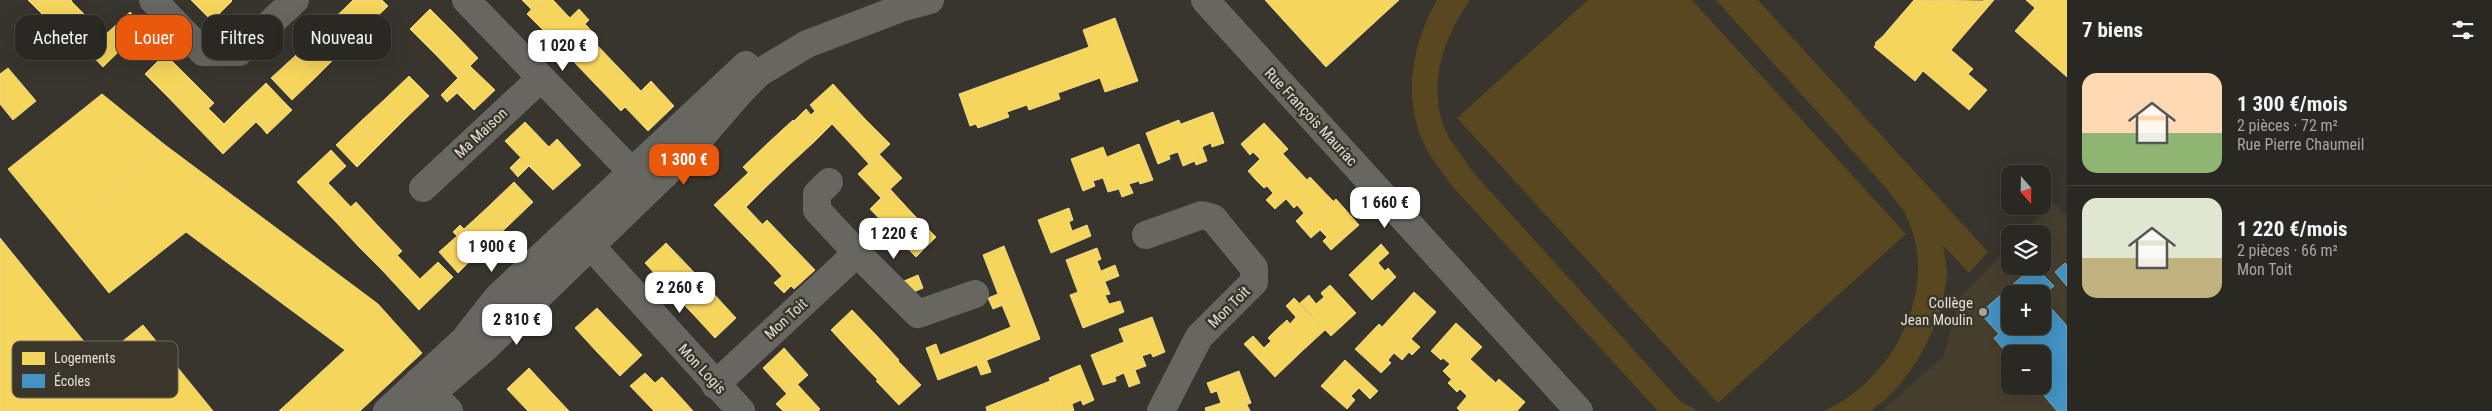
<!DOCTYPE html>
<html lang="fr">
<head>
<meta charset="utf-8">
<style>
  body { margin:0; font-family:"Roboto Condensed",sans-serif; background:#36342f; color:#f1f3f6; height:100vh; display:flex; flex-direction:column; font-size:19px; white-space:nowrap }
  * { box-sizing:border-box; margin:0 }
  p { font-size:16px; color:#a5a6a5 }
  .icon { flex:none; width:28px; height:28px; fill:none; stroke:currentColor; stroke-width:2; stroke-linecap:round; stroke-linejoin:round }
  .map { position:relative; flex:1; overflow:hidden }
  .sheet { display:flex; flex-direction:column; background:#2a2822; width:425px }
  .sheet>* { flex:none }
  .hud { position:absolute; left:15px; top:15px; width:475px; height:45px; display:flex; gap:10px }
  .needle { width:32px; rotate:160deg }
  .controls { position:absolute; left:2001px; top:165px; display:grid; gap:10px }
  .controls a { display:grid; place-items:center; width:50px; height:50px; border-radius:10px; background:#2a2822; box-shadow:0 5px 20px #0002,0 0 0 1px #464440; font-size:25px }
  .price { position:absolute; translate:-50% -42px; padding:0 11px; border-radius:10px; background:#fff; color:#222; font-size:16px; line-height:32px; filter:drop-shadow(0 1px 2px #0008) }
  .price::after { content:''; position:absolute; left:50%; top:30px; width:15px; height:11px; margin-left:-8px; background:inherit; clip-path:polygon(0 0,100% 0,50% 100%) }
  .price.active { background:#ea580c; color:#fff }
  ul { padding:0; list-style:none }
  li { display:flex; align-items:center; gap:15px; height:125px; padding:0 15px }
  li+li { border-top:1px solid #464440 }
  li span { display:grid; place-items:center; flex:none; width:140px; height:100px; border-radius:15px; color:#555 }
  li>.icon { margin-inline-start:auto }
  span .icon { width:60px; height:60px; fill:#fffc; stroke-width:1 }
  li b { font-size:21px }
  h2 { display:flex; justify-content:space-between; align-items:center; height:60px; padding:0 15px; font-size:21px }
  .tag { padding:0 18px; border-radius:15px; background:#2a2822; box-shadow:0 5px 20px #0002,0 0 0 1px #464440; font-size:18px; line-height:45px }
  .tag.active { background:#ea580c; color:#fff }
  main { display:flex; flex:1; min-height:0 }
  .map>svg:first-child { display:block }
  .built { fill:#463f2e; fill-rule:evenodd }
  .green { fill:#58471f }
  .homes { fill:#f6d55c; stroke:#f0d882 }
  .schools { fill:#4393c3; stroke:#73aaca }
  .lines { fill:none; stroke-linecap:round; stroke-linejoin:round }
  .minor { stroke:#686660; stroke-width:28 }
  .poi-dot { fill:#a7a49d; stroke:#3b362b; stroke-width:2 }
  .labels { text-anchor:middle; stroke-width:5; stroke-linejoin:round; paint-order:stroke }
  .street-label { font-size:15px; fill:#e3e0d9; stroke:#3b362b }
  .poi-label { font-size:15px; fill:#e3e0d9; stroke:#3b362b; text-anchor:end }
  .key { fill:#3b362b; stroke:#6d695f; stroke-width:1 }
  .key-label { font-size:14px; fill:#e3e0d9 }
</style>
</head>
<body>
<main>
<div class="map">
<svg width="2067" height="411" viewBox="0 0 2067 411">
  <rect width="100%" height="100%" fill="#38352e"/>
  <path class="built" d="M2053,202L2067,217V411H1882L1944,356L1960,297L2010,246V266H2042V234H2022ZM2010,294H2042V326H2010ZM2010,354H2042V386H2010Z"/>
  <g class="green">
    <path d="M1437,0H1470C1442,40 1424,92 1450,139C1457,150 1465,160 1472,171L1680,401L1698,411H1658L1452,186C1443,172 1431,159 1424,144C1402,97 1412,43 1437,0Z"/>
    <path d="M1588,0H1692L1906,234L1718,403L1457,118Z"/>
    <path d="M1716,0H1758L1988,252L1969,273L1943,245C1944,255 1948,266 1947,276C1942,324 1912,384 1870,411H1824C1894,380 1940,289 1907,217C1902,207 1893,198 1887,189Z"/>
  </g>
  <g class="homes">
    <path d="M28,0H71L72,2L51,23Z"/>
    <path d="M191,0H231L232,1L212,21Z"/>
    <path d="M353,0H382L388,6L364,29L344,9Z"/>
    <path d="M522,0H540L531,9Z"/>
    <path d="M540,0H553L570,18L550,37L527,14Z"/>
    <path d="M1265,0H1399L1326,67Z"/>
    <path d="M1914,0L1985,1L1941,51L1987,90L1969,110L1923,71L1915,81L1874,47L1876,44L1875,43L1883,36Z"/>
    <path d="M1984,0H1994L1951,50L1973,69L1968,74L1941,51Z"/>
    <path d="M2026,0H2067V77L2015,31L2035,8Z"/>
    <path d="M72,2L96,26L75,48L51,23Z"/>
    <path d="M344,9L364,29L341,52L320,31Z"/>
    <path d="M430,9L455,34L435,54L410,29Z"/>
    <path d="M579,9L589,20L585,24L598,38L574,62L550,37Z"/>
    <path d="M130,12L144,27L103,67L80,43L96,26L105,35Z"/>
    <path d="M1115,18L1138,81L1105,92L1100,78L1058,93L1060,99L1029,110L1027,105L1007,112L1009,117L978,128L976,124L970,126L959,94L1089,47L1083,30Z"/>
    <path d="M320,31L341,52L316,77L295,56Z"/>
    <path d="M455,34L478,58L458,78L435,54Z"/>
    <path d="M594,42L617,66L597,86L574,62Z"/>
    <path d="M165,54L189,78L169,98L145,74Z"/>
    <path d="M295,56L316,77L292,100L271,78Z"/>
    <path d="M470,66L495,90L474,110L450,86Z"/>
    <path d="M617,66L641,91L621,111L597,86Z"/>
    <path d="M8,68L36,101L13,120L0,104V74Z"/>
    <path d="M409,76L429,96L405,119L385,99Z"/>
    <path d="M189,78L214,103L193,123L169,98Z"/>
    <path d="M651,81L674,106L648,131L625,107Z"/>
    <path d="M266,83L287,105L262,128L241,107Z"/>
    <path d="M833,84L854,107L849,112L833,94L827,100L822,94Z"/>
    <path d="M450,86L457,93L447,102L441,95Z"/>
    <path d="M102,94L165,145L59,231L8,169Z"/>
    <path d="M822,94L827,100L833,94L849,112L854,107L866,120L846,139L832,124L814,142L794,121L806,109L811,115L815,111L810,105Z"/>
    <path d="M385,99L405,119L381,143L360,122Z"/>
    <path d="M287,105L292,110L267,134L262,128Z"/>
    <path d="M241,107L256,122L223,154L193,123L208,108L224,124Z"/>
    <path d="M1213,112L1224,143L1212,147L1211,143L1202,147L1207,161L1196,165L1181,124Z"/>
    <path d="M793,120L814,142L789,165L768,143Z"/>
    <path d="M866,120L890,144L869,164L846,139Z"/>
    <path d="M1179,120L1195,161L1183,166L1178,152L1169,155L1170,159L1158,164L1146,133Z"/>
    <path d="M360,122L381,143L357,167L336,145Z"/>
    <path d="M525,122L549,147L529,166L505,141Z"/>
    <path d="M1264,123L1288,149L1255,179L1248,171L1260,159L1253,152L1250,155L1241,144Z"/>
    <path d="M557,139L581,165L553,190L529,166Z"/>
    <path d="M768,143L789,165L764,189L743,167Z"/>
    <path d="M1139,144L1153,180L1140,184L1139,181L1129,184L1133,193L1122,197L1107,157Z"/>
    <path d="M165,145L378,304L422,353L360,411H279L345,350L186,232L109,293L59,231Z"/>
    <path d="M1103,147L1119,189L1108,192L1103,178L1093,181L1095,186L1083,191L1071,159Z"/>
    <path d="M331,150L346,166L328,183L351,207L335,221L297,182Z"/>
    <path d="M879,154L902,178L881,198L858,174Z"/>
    <path d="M1283,154L1307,180L1275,209L1266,200L1273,193L1267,186L1264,188L1255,179Z"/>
    <path d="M520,158L529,166L518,177L510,168Z"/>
    <path d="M748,173L764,189L746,207L762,224L747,239L714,205Z"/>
    <path d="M1310,177L1333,201L1302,228L1296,221L1304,213L1297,205L1294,208L1286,199Z"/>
    <path d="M514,182L533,202L508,226L489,206Z"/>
    <path d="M890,189L913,214L893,233L870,209Z"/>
    <path d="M1336,199L1359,225L1331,250L1323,241L1327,237L1320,230L1311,238L1302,228Z"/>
    <path d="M356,202L380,228L359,247L335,221Z"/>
    <path d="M489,206L508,226L483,249L464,229Z"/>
    <path d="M1069,208L1073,220L1069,222L1072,231L1087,225L1091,236L1051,253L1038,220Z"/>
    <path d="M913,214L936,237L916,257L893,233Z"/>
    <path d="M767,220L790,244L770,263L747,239Z"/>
    <path d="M460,225L490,255L483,262L476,255L458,273L439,252L457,236L453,232Z"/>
    <path d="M380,228L402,251L382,270L359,247Z"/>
    <path d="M0,238L99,360L141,411H0Z"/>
    <path d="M666,243L690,268L668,288L645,263Z"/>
    <path d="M790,244L815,270L794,289L791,286L784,293L774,283L782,276L770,263Z"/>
    <path d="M1381,244L1389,253L1378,263L1385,271L1388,268L1396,277L1372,300L1349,275Z"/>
    <path d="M1004,246L1024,297L993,309L988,298L998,294L983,255Z"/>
    <path d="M1097,248L1101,259L1097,261L1101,271L1115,265L1119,276L1078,292L1066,260Z"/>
    <path d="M397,255L420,279L438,262L453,277L419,310L382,270Z"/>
    <path d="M690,268L713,293L692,313L668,288Z"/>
    <path d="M918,275L923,288L909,294L904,281Z"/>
    <path d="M1105,282L1110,294L1105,295L1109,304L1120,301L1124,312L1083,328L1070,295Z"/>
    <path d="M1330,285L1356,313L1331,336L1300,303L1309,295L1316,304L1324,297L1321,293Z"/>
    <path d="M1414,292L1436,312L1411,339L1420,347L1412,355L1382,327Z"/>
    <path d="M713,293L736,318L715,338L692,313Z"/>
    <path d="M1024,297L1040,339L987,360L979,340L1011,327L1002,305Z"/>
    <path d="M1294,298L1325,330L1300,353L1277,329L1287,320L1290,324L1296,317L1286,306Z"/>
    <path d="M597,308L619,331L597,352L575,328Z"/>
    <path d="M852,310L876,335L854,355L831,330Z"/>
    <path d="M1152,317L1165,352L1153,357L1151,353L1142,356L1146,366L1135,370L1119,329Z"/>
    <path d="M1456,323L1482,347L1451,379L1443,371L1450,364L1443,358L1441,360L1431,351Z"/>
    <path d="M1379,324L1409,352L1402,360L1394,353L1388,360L1391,363L1381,373L1355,349Z"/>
    <path d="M143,325L213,411H141L99,360Z"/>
    <path d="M1277,329L1300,353L1275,377L1244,344L1253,336L1264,348L1271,341L1268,338Z"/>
    <path d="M619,331L642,355L620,376L597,352Z"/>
    <path d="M876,335L899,360L878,380L854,355Z"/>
    <path d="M979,340L991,372L981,375L977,365L938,380L926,348L936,344L940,355Z"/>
    <path d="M1124,342L1140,383L1129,387L1124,373L1115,377L1116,381L1103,385L1091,355Z"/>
    <path d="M784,348L808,375L787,394L763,368Z"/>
    <path d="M1470,359L1496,383L1470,411H1460L1457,408L1467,396L1460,389L1457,392L1448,383Z"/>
    <path d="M1345,360L1378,391L1370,399L1359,388L1351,396L1355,400L1347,409L1321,386Z"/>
    <path d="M898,361L921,385L899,405L876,381Z"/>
    <path d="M1080,365L1094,400L1083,405L1081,400L1072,404L1074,411H1062L1049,378Z"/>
    <path d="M529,368L553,394L535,411H528L507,389Z"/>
    <path d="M1239,371L1251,403L1230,411H1206L1205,408L1221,403L1217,391L1211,393L1207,383Z"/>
    <path d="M645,373L655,383L662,377L685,402L676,411H654L630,386Z"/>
    <path d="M1499,379L1525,402L1517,411H1470Z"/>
    <path d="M1050,381L1062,411H1025L1018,394Z"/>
    <path d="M797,384L820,409L818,411H783L776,404Z"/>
    <path d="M553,394L569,411H535Z"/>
    <path d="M1018,394L1025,411H987L986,407Z"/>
    <path d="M685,402L693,411H676Z"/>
    <path d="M1247,405L1250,411H1230Z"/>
  </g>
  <g class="schools">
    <path d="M2065,263L2067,265V286L2055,272Z"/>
    <path d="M2034,266L2054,286L2042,296V294H2010V326H2042V298L2067,326V411H2057L2036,386H2042V354H2010V357L1994,338L1999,334L1980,313Z"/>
  </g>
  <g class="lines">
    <g class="minor">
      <path d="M153,0L203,52H239L295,0"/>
      <path d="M466,0L631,171"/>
      <path d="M1205,0L1579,411"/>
      <path d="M829,182L817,194V210L857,253L918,314L975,294"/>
      <path d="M423,188L540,79"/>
      <path d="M1146,235L1202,215L1213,218L1254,268V282L1199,337L1161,411"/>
      <path d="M590,245L741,411"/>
      <path d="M419,381L449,411"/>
      <path d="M715,385L857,253"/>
      <path d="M387,411L464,340L498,297L746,65"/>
      <path d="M411,411L485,348L691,149L740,92L759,73L807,44L904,7L930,0"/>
    </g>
  </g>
  <circle class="poi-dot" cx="1983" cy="312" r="5"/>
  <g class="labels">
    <g class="street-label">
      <text transform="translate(1311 117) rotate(47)" y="5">Rue François Mauriac</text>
      <text transform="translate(481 133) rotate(-43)" y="5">Ma Maison</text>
      <text transform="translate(1229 307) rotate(-45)" y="5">Mon Toit</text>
      <text transform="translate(786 319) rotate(-43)" y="5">Mon Toit</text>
      <text transform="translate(702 369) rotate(47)" y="5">Mon Logis</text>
    </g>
    <g class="poi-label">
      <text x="1973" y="308">Collège<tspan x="1973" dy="17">Jean Moulin</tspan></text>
    </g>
  </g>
  <rect x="12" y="341" width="166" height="57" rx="8" class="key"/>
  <rect x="22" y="352" width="23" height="13" fill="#f6d55c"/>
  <rect x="22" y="374" width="23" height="14" fill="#4393c3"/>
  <g class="key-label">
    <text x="54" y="363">Logements</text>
    <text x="54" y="386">Écoles</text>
  </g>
</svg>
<div class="controls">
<a><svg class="needle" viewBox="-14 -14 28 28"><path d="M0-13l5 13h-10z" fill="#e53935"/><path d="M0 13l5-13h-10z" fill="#a5a6a5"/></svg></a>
<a><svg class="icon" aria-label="layers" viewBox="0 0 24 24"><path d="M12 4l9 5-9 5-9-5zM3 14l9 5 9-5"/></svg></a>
<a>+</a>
<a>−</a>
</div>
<b class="price" style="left:563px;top:72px">1 020 €</b>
<b class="price active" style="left:684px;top:186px">1 300 €</b>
<b class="price" style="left:1385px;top:229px">1 660 €</b>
<b class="price" style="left:894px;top:260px">1 220 €</b>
<b class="price" style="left:492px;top:273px">1 900 €</b>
<b class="price" style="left:680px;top:314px">2 260 €</b>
<b class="price" style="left:517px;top:346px">2 810 €</b>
<div class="hud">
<a class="tag">Acheter</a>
<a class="tag active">Louer</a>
<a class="tag">Filtres</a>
<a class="tag">Nouveau</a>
</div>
</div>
<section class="sheet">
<h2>7 biens<svg class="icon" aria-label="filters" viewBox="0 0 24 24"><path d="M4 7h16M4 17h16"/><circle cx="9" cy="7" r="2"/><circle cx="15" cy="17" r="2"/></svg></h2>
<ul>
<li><span style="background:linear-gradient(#ffd9b3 60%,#8fb573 0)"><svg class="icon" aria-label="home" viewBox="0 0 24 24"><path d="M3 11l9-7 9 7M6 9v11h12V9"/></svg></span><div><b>1 300 €/mois</b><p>2 pièces · 72 m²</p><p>Rue Pierre Chaumeil</p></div></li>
<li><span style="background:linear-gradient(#dfe7d0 60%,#c2b280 0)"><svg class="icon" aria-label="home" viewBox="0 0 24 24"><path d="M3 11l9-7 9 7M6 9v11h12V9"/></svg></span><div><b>1 220 €/mois</b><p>2 pièces · 66 m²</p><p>Mon Toit</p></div></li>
</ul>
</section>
</main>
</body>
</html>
